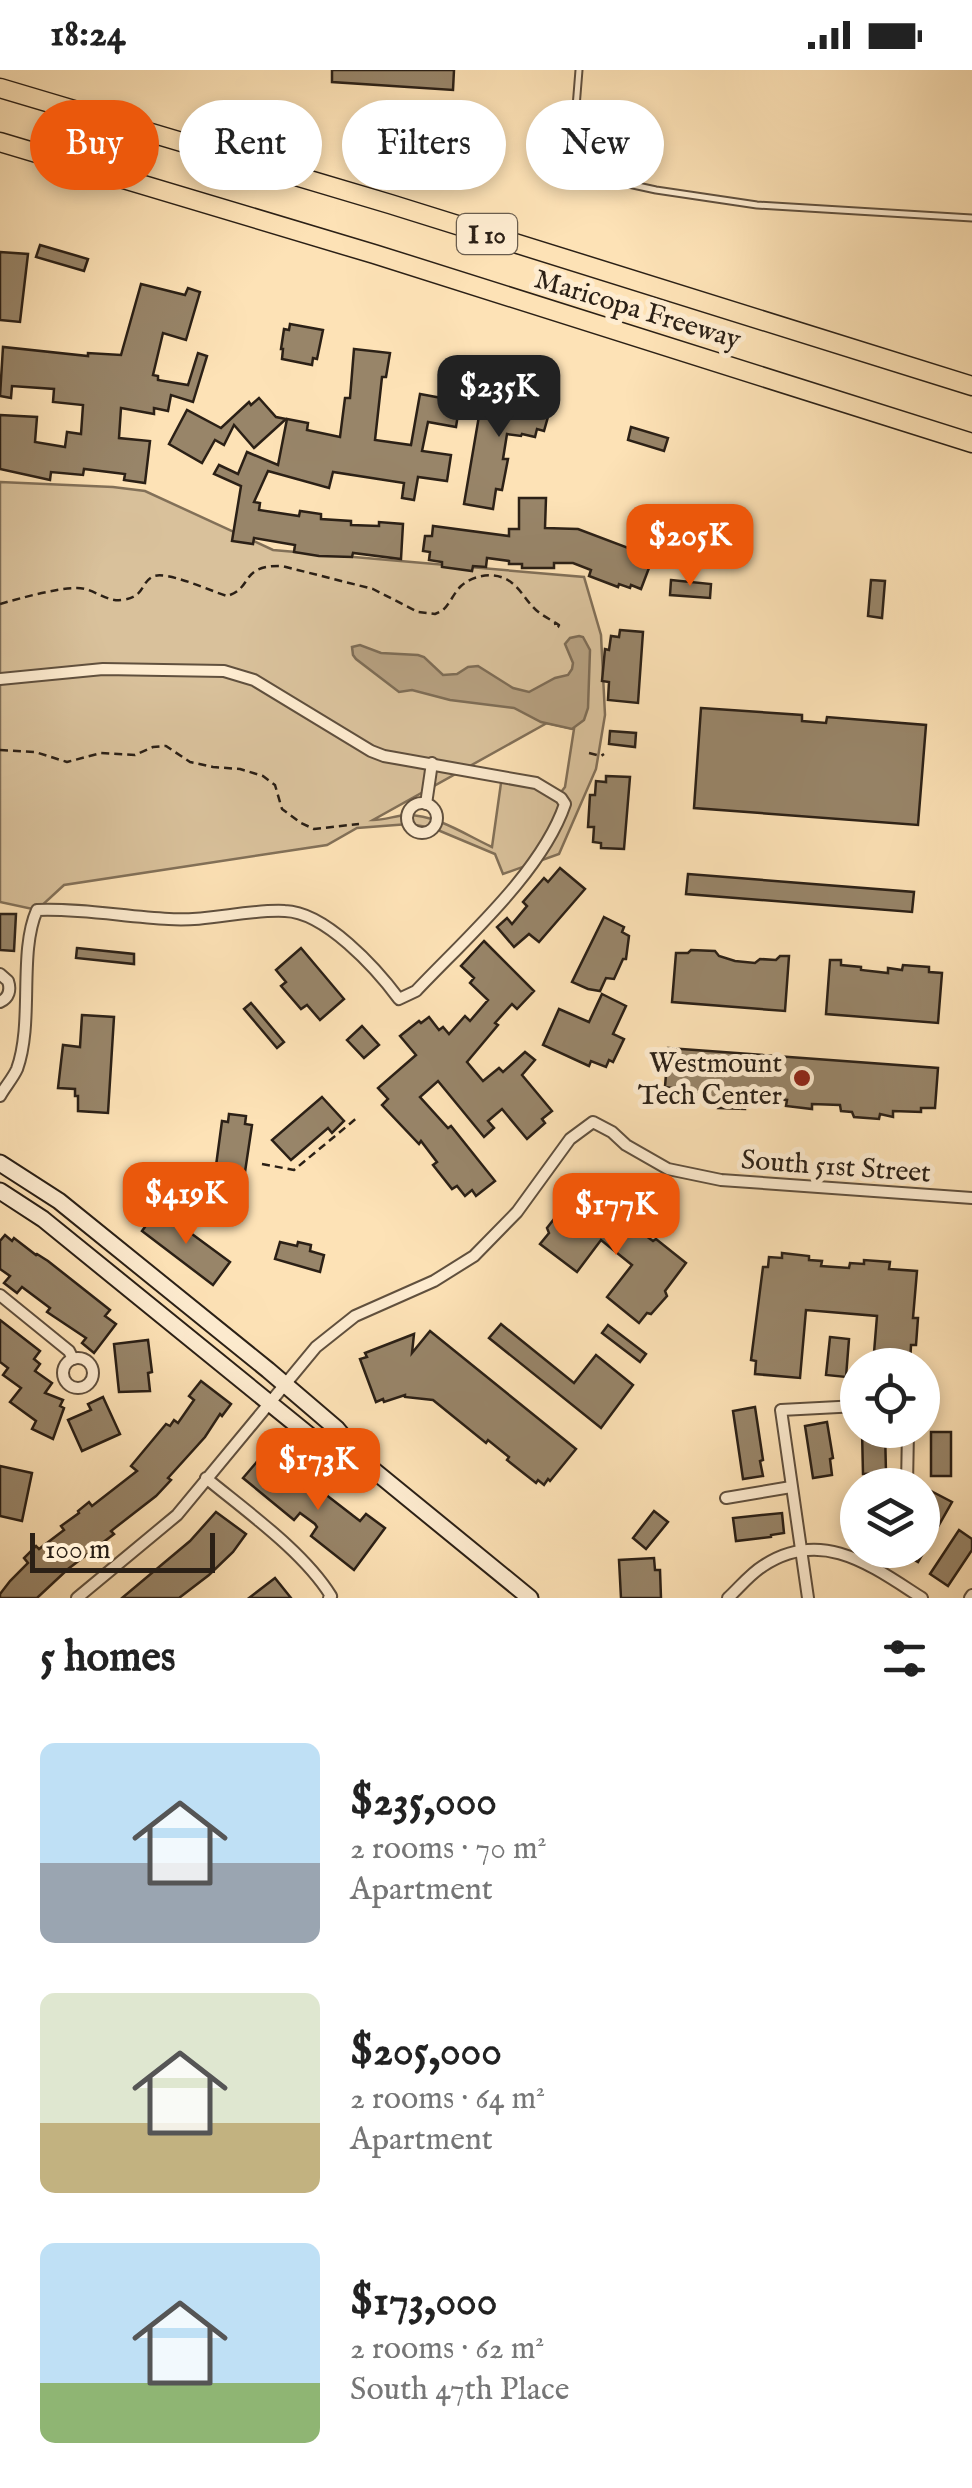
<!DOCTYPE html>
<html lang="en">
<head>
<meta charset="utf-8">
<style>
  body { margin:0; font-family:"IM FELL English",serif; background:#f6f6f6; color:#222; height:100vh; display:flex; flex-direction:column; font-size:38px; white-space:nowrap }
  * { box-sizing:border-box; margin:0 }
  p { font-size:32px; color:#767676 }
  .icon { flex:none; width:55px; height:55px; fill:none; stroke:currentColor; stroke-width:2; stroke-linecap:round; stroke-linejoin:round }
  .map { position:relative; height:1528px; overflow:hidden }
  .side { display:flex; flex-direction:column; background:#fff; flex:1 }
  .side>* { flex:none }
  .hud { position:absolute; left:30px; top:30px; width:912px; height:90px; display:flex; gap:20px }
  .buttons { position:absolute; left:840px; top:1278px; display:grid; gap:20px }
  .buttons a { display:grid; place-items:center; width:100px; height:100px; border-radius:50%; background:#fff; box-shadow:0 5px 15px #0003; font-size:50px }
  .scale { position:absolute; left:30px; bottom:25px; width:185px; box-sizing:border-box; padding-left:10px; border:5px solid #2b2016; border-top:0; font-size:28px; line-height:35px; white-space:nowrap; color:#2b2016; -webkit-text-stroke:8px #feecd0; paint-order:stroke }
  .price { position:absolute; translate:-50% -85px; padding:0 22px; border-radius:20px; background:#ea580c; color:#fff; font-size:32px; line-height:65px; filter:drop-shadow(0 2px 5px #0008) }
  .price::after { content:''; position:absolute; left:50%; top:60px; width:30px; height:22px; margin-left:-15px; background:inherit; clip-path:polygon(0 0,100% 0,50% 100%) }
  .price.current { background:#222; color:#fff }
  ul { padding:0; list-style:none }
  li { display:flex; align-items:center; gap:30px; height:250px; padding:0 40px }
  li span { display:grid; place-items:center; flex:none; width:280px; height:200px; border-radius:15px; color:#555 }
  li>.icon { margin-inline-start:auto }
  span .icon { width:120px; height:120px; fill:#fffc; stroke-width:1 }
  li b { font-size:42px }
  h2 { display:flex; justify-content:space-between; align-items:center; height:120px; padding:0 40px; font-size:42px }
  .pill { padding:0 35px; border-radius:45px; background:#fff; box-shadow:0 5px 15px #0003; font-size:35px; line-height:90px }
  .pill.current { background:#ea580c; color:#fff }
  .status { display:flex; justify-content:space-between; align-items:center; height:70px; padding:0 50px; background:#fff; direction:ltr }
  .status svg { height:28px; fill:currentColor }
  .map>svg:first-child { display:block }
  .green { fill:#d9c19b; stroke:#827058; stroke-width:2.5; fill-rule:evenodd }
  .water { fill:#b6a080; stroke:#7e6d56; stroke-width:2.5 }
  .building { fill:#988569; stroke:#2b2016; stroke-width:2.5 }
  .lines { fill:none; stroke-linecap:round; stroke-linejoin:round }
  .service-casing { stroke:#60503e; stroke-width:9 }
  .minor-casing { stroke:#60503e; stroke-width:14 }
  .secondary-casing { stroke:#2b2016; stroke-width:19 }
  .motorway-casing { stroke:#2b2016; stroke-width:21 }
  .path { stroke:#2b2016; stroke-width:2.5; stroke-dasharray:8 5; stroke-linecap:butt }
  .service { stroke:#feecd0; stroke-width:5 }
  .minor { stroke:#feecd0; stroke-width:10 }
  .secondary { stroke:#feecd0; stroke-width:15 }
  .motorway { stroke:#fde2b6; stroke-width:18 }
  .poi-dot { fill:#8f2418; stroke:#feecd0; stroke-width:4 }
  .labels { text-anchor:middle; stroke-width:10; stroke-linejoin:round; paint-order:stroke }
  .shield { fill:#feecd0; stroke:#6a5d4e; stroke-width:2.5 }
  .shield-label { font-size:25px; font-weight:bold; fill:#2b2016 }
  .street-label { font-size:28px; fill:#2b2016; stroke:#feecd0 }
  .poi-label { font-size:28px; fill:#2b2016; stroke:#feecd0; text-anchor:end }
</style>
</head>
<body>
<div class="status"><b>18:24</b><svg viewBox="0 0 49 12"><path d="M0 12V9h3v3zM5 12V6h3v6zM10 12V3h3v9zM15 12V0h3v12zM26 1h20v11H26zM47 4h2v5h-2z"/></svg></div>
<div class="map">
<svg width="972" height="1528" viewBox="0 0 972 1528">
  <rect width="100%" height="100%" fill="#fde2b6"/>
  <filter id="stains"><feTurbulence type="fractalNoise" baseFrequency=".002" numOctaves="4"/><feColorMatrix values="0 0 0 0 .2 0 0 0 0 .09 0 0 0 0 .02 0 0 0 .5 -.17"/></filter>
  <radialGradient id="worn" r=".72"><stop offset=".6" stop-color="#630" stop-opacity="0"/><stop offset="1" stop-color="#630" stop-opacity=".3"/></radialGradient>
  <path class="green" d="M0,412L113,417L145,421L273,480L584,507L601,565L605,645L596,699L559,784L503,804L495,784L433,758L409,754L357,758L327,775L64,815L37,840L0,832ZM547,653L574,659L565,717L558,726L502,706L492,777C466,765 435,744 406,745C395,746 384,750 373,750Z"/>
  <path class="water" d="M579,566L583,567L590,580L588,638L584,650L572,659L541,652L514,638L450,630L412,620L399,622L356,589L353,585L352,577L360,575L381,583L418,585L424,587L443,605L457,604L468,597L478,596L513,618L529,622L555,608L568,605L572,599L573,593L565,574L570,568Z"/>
  <g class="building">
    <path d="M332,0H454L453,20L332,12Z"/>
    <path d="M40,175L88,189L84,201L36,187Z"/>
    <path d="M0,182L28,184L20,252L0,250Z"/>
    <path d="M141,214L185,225L188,218L200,222L186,270L163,263L153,305L158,306V310L188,315L198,283L207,286L193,332L171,325L168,341L154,338V344L121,338L119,368L150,371L145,413L124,410L125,404L84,399L83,405L51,402L50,410L0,399V345L37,347L35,372L65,377L67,362L81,364L83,335L53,332L54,319L12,316L11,328L0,326L3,277L88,286V283L121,285Z"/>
    <path d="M290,254L323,260L317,289L313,288L312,295L282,289L283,279H281L284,259L289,260Z"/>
    <path d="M354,279L390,283L386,307H382L375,370L411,375L420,324L447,329L449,317L462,319L456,357L428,352L422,381L451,385L447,411L418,407L414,430L402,428L404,413L333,402L329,418L268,401L254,432L260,433L259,440L299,446L300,441L321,444V449L351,451V455L379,456V452L403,454L401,489L353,483L352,487L319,486L294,482L295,475L254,468L253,474L232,471L241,416L214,404L219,395L238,404L247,382L278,395L287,349L308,353L307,360L340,367L345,328H350Z"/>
    <path d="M482,316L551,336L544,361L537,359L535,367L522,364L521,366L507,364L503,389H508L502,420L496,419L493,439L464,434L479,346L474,345Z"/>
    <path d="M259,328L276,347L286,349L254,378L234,355L224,375L215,370L202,393L169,374L187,340L221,358L249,332L251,335Z"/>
    <path d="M631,357L668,368L664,381L628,370Z"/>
    <path d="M519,428H546L545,458L578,459L628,478L639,451L663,461L641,519L631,515L630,518L619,514L618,517L589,506L591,500L573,493H554V498H522V494H509V491L487,488L486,497L473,496L472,501L442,497V492L429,490L430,482L423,481L425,466H432L433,456L509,466V459H519Z"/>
    <path d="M671,510L711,514L710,528L670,525Z"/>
    <path d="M871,510L885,511L882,548L868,546Z"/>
    <path d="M620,560L643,562L638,633L608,630L609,612L602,611L605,579L609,580L611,566L619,567Z"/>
    <path d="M701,638L802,645V651L826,653L827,647L926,655L918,755L694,738Z"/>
    <path d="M610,661L636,663L635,677L609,674Z"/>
    <path d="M606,706L630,707L624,779L601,778V773L593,772L594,757H588L590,725H595L596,711L606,712Z"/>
    <path d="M560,798L585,819L539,872L529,864L514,877L497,857L507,848L512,854L527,836L523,832L544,808L548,812Z"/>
    <path d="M688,804L914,822L912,842L686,824Z"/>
    <path d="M0,844H16L14,881L0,880Z"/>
    <path d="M604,847L624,857L622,862L629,866L626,889H623L614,909L606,908L600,921L588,919L572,912Z"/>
    <path d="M484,871L534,921L517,939L512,934L495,953L498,955L467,992L483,1011L499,998L503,1002L525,982L535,990L522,1005L552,1041L542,1049L545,1053L527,1069L502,1039L488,1051L494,1058L484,1067L438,1011L420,1027L448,1058L451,1056L495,1111L476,1126L472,1120L465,1126L457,1116L452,1119L433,1095L437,1092L421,1071L419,1074L382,1035L388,1029L378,1018L416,985L400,966L419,951L421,953L429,947L439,960L443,957L449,964L465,946L470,951L488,930L470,913L474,908L461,896Z"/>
    <path d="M77,878L134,884V894L76,888Z"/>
    <path d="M301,878L344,929L320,950L307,935L301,939L281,916L286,912L276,900Z"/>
    <path d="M691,880L715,881L719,886L735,891L755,893L760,889L776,890L780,886H789L785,941L672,932L676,883H688Z"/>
    <path d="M830,890H841V895L861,897V900L888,903V898L902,900L903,895L929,897V902L942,903L938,953L826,944Z"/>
    <path d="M602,924L626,936L613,964L624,969L613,992L609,990L606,997L591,991L589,996L543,975L559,939L589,952Z"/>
    <path d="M251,933L284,972L277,978L244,939Z"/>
    <path d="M82,945L114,947L108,1043L78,1041V1026H75V1019L58,1018L63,975L80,977Z"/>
    <path d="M362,956L379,975L364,988L347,970Z"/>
    <path d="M668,978L938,998L935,1038H921V1042L893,1041V1047L880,1044L879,1049L854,1047L852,1042L841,1041L840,1035L812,1034V1039L786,1036L787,1030L759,1028L758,1035L745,1034V1039L718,1038L719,1031L705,1030L706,1025H679V1019L665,1017Z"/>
    <path d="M322,1027L344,1051L332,1063L328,1058L291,1090L272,1070Z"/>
    <path d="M229,1044L246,1046L245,1054L252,1055L242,1122L213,1118L222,1051L228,1052Z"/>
    <path d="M573,1132L600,1151L602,1147L613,1156L616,1154L626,1161L629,1158L640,1166L642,1163L653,1171L656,1169L686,1193L665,1221L667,1226L651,1244L647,1243L639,1253L607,1227L632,1195L601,1170L577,1202L540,1174L549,1163L547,1158L561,1140L566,1142Z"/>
    <path d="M158,1139L230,1192L213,1215L142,1161Z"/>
    <path d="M5,1165L12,1171L14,1168L36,1185L37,1184L48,1191L110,1240L105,1246L116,1254L94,1283L82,1273L86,1268L47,1242L50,1238L22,1217L17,1223L4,1213L10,1206L0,1199V1171Z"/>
    <path d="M280,1172L297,1176L298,1172L311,1175L310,1181L324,1185L320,1202L275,1189Z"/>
    <path d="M782,1183L809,1186V1190L822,1191L821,1196L849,1198L850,1193L864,1194V1190L890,1192L889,1199L917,1201L913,1248H918L916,1275H911L910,1295H873L877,1246L806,1240L800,1308L755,1304L756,1291L751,1290L763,1197H768L769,1187L782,1188Z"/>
    <path d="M0,1250L40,1281L34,1289L40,1294L35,1301L52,1313L45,1323L63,1330L60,1336L64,1338L53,1369L32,1359L36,1351L10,1332L21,1318L3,1305L8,1298L0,1292Z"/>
    <path d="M501,1254L574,1313L596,1285L633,1315L601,1358L489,1268Z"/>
    <path d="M608,1255L646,1284L640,1292L602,1263Z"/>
    <path d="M430,1261L576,1379L550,1411L548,1409L544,1415L538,1410L536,1413L507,1390L509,1387L488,1370L486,1373L433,1330L405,1327V1325L384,1332L383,1329L376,1332L360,1289L367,1287L365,1283L414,1264L412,1283Z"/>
    <path d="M830,1267L849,1269L846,1307L826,1305Z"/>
    <path d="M148,1270L152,1302L148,1303L150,1321L119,1322L114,1274Z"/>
    <path d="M201,1311L231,1334L222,1346L220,1344L205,1367L168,1408L171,1410L156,1426L111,1461L114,1464L68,1499L37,1528H0V1524L10,1511L28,1493L24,1488L36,1476L39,1479L64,1460L61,1456L79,1443L78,1441L89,1432L92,1436L137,1401L131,1396L166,1354L170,1356L174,1350L178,1353L194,1330L189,1326Z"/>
    <path d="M103,1327L120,1364L82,1381L68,1350L91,1340L88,1334Z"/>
    <path d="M755,1337L763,1390L760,1391L763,1406L743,1409L733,1341Z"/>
    <path d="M827,1352L833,1388L830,1389L832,1405L813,1408L805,1356Z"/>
    <path d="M862,1360H885L886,1403L863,1404Z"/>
    <rect x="931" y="1362" width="20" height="44"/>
    <path d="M261,1387L299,1420L309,1407L327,1421L325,1424L360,1451L366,1444L385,1458L354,1500L311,1466L317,1457L315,1454L300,1443L294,1450L243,1408Z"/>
    <path d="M0,1396L32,1403L22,1451L0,1446Z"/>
    <path d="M931,1421L952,1432L918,1492L897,1480H922V1436Z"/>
    <path d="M654,1441L668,1452L646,1479L633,1468Z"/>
    <path d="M216,1442L246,1464L233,1482L209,1505L179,1528H122L190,1471Z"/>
    <path d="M782,1443L784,1463L771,1465V1467L736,1471L733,1448Z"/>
    <path d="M959,1460L972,1469V1480L948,1516L930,1504Z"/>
    <path d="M654,1488L655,1500H660L661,1528H621L619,1490Z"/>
    <path d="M275,1508L291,1528H249Z"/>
  </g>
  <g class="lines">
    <g class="service-casing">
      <path id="service" d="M579,0L574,62L576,84L585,97L610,110L656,120L757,135L972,148"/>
    </g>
    <g class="minor-casing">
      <g id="minor">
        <path d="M0,609L103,599L224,601L254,610L371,681L384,686L536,713L561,728L565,734C542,802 465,869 416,921L399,929C376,898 325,842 285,841C247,839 207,852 169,849C125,847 81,838 37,840C18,883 34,952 17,999C13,1008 5,1017 0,1026"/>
        <circle cx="422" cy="748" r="15"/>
        <path d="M426,734L432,693"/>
        <path d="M0,904L8,911C11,920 9,928 0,932"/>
        <path d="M0,1225L69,1281L73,1289"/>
        <circle cx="78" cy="1303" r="15"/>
        <path d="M206,1408C246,1441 304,1482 331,1526L329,1528"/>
        <path d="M907,1415L908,1360"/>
        <path d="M726,1428L791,1417"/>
        <path d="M77,1528L177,1445L316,1277L355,1246L434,1211L474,1186L517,1142L570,1069L593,1052L612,1062L626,1075L668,1099L721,1110L972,1128"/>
        <path d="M728,1528C739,1518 750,1504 763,1496C822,1457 872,1496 922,1528"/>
        <path d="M808,1528L781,1340L858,1336"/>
        <path d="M970,1528L972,1525"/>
      </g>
    </g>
    <g class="secondary-casing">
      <g id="secondary">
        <path d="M0,1093L59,1131L268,1300L337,1359L366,1394L530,1528"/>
        <path d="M0,1121L43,1149L320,1374L362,1392"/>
      </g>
    </g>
    <g class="motorway-casing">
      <g id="motorway">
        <path d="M0,18L390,134L972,316"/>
        <path d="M0,72L374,184L972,373"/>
      </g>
    </g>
    <g class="path">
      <path d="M0,534C21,528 56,518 77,518C94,518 105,532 122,530C145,527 140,514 152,507C164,499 213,522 227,526C254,518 239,495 282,496L373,519L418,542L435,544L442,541C450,534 453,524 461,516C474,504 498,501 512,513C521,520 526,530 533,537C540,545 550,549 559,555L558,557L556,558L555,553"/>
      <path d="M0,680L35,682L67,692L101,683L135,685L153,677L166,676L190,692L213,697L240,699L263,706L275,715L282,739L301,753L314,759L359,754"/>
      <path d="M589,683L601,686L604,684"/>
      <path d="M262,1094L294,1100L358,1047"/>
    </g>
    <use href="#service" class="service"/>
    <use href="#minor" class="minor"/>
    <use href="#secondary" class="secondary"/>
    <use href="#motorway" class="motorway"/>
  </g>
  <circle class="poi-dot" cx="802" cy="1008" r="10"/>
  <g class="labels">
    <rect class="shield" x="457" y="144" width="60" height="40" rx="8"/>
    <g class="shield-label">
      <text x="487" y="173">I 10</text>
    </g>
    <g class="street-label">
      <text transform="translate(638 238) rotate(17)" y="10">Maricopa Freeway</text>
      <text transform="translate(836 1095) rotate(4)" y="10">South 51st Street</text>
    </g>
    <g class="poi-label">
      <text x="782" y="1002">Westmount<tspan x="782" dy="32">Tech Center</tspan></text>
    </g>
  </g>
  <rect width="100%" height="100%" filter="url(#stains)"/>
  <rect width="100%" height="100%" fill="url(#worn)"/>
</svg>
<div class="buttons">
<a><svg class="icon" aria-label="locate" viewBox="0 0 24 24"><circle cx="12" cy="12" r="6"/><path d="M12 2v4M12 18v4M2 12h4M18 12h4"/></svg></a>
<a><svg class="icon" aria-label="layers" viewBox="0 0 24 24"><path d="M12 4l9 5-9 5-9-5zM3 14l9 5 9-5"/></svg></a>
</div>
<div class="scale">100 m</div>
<b class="price current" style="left:499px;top:370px">$235K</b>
<b class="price" style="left:690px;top:519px">$205K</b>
<b class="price" style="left:186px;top:1177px">$419K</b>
<b class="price" style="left:616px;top:1188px">$177K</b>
<b class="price" style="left:318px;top:1443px">$173K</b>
<div class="hud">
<a class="pill current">Buy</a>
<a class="pill">Rent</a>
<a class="pill">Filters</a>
<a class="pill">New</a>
</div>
</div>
<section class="side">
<h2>5 homes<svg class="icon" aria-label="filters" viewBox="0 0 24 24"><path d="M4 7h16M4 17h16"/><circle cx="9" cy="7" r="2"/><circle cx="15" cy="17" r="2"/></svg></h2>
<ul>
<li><span style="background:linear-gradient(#bfe0f5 60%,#9aa5b1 0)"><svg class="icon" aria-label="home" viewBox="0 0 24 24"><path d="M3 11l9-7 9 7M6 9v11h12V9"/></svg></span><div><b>$235,000</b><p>2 rooms · 70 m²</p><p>Apartment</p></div></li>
<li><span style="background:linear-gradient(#dfe7d0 65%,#c2b280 0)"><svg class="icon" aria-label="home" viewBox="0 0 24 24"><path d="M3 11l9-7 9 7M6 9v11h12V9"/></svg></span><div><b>$205,000</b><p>2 rooms · 64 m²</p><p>Apartment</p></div></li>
<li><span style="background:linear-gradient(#bfe0f5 70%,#8fb573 0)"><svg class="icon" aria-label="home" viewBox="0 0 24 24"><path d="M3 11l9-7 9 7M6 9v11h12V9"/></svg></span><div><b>$173,000</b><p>2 rooms · 62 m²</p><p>South 47th Place</p></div></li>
</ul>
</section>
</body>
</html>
